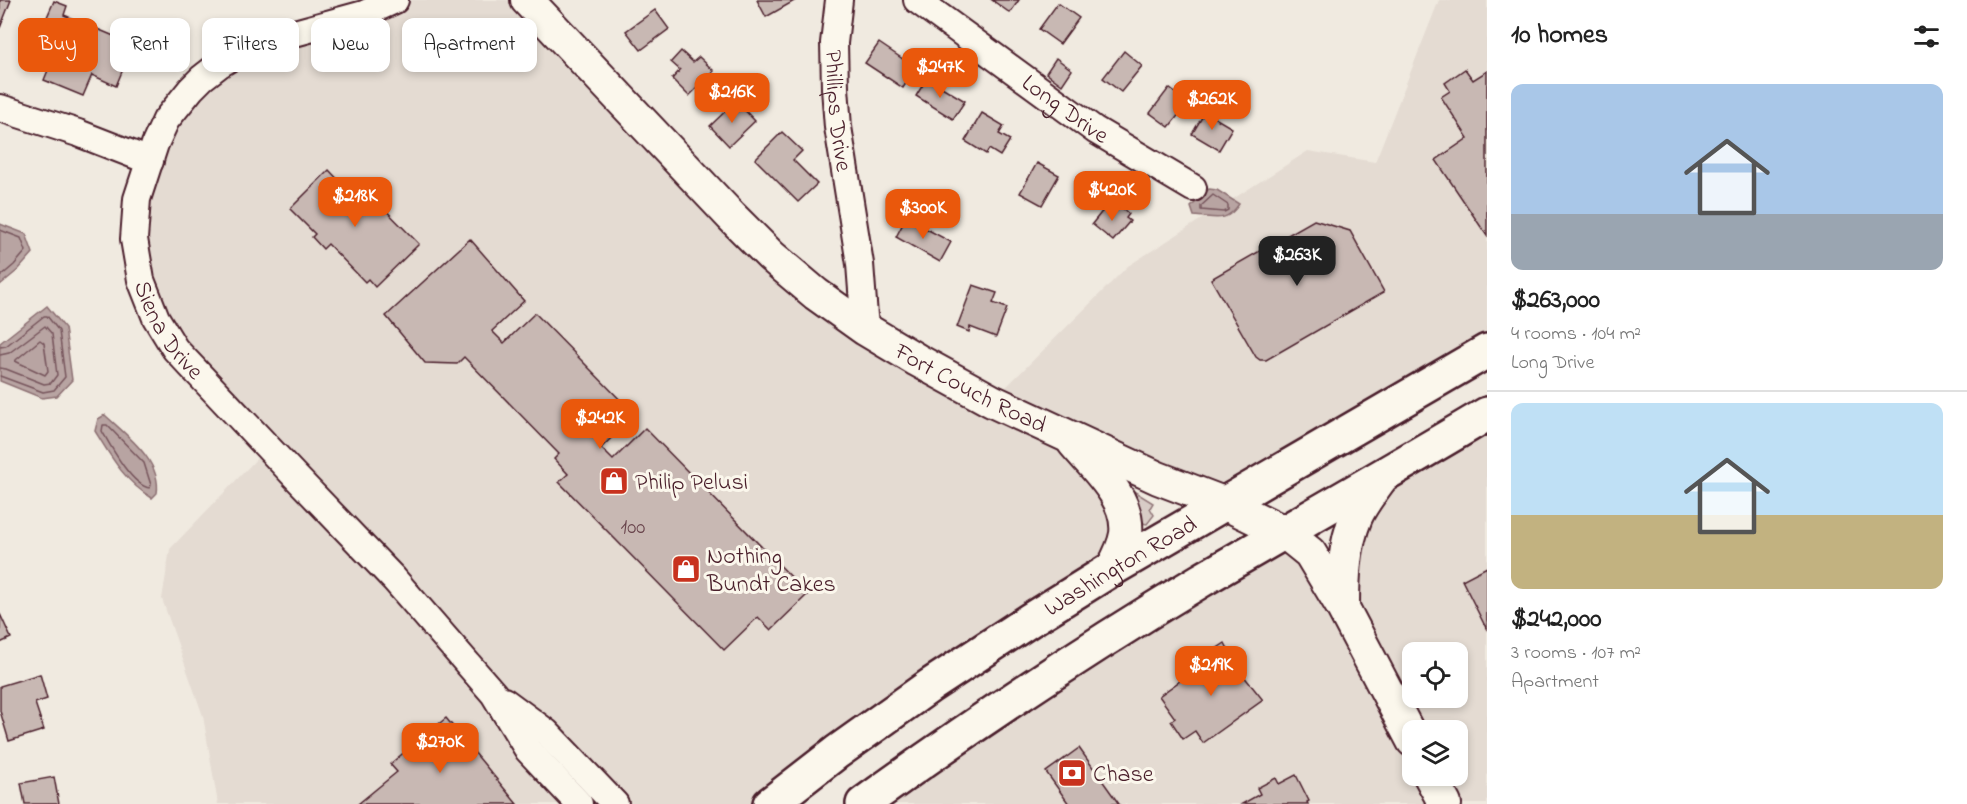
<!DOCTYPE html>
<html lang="en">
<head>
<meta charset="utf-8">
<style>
  body { margin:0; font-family:"Indie Flower",sans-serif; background:#f2f2f2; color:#222; height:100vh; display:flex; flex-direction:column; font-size:22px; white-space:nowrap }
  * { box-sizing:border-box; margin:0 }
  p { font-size:20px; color:#767676 }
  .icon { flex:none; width:33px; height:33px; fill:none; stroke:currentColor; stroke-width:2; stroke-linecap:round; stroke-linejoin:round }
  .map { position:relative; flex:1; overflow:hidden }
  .drawer { display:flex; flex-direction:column; background:#fff; width:480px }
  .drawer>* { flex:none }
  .top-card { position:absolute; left:18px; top:18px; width:570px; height:54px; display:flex; gap:12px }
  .tools { position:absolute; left:1402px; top:642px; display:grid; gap:12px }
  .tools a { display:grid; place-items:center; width:66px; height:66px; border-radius:12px; background:#fff; box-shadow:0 3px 9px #0003; font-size:30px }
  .price { position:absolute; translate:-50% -51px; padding:0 14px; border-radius:12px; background:#ea580c; color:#fff; font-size:20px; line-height:39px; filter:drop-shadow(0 2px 3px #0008) }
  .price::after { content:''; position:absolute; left:50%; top:36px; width:18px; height:14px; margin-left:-9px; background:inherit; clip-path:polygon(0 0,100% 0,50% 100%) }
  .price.selected { background:#222; color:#fff }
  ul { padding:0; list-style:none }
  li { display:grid; align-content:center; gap:12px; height:318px; padding:0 24px }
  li+li { border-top:2px solid #e0e0e0 }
  li span { display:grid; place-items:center; height:186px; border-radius:12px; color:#555 }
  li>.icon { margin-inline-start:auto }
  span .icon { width:108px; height:108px; fill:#fffc; stroke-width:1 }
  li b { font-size:26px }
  h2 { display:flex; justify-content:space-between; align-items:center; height:72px; padding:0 24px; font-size:26px }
  .tag { padding:0 21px; border-radius:12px; background:#fff; box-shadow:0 3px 9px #0003; font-size:21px; line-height:54px }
  .tag.selected { background:#ea580c; color:#fff }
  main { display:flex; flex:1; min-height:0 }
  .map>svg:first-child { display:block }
  .built { fill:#e4dbd2; fill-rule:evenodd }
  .green { fill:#d8ccc6; stroke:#917678; stroke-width:1.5 }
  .water { fill:#b8a4a2; stroke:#8c6f72; stroke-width:1.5 }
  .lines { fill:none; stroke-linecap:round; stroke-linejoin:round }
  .shore { stroke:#76545b; stroke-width:1.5 }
  .building { fill:#c8b8b3; stroke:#4a1f2b; stroke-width:1.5 }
  .minor-casing { stroke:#4a1f2b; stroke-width:30 }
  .tertiary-casing { stroke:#4a1f2b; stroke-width:36 }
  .primary-casing { stroke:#4a1f2b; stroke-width:38 }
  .minor { stroke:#fbf7ec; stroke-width:26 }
  .tertiary { stroke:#fbf7ec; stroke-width:32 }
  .primary { stroke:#fbf7ec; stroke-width:33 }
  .labels { text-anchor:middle; stroke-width:6; stroke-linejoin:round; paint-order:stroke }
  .number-label { font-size:21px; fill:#6a454d }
  .street-label { font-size:24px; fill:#4a1f2b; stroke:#fbf7ec }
  .poi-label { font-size:24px; fill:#4a1f2b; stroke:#fbf7ec; text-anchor:start }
</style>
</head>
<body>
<main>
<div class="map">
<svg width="1487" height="804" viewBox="0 0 1487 804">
  <rect width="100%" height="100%" fill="#f0eae0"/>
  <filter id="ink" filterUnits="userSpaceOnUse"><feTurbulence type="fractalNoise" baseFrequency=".0167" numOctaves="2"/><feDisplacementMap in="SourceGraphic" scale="12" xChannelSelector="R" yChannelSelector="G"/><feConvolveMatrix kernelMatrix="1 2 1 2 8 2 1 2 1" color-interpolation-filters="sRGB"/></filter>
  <g filter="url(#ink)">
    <g class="built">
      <path d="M395,0H527L731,216L992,401L1128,266L1308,151L1375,162L1439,0H1487V351L1226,504L1071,439L1118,496L1121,550L770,804H218L203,716L162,599L170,549L268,447L165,334L137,199L202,78Z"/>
      <path d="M1487,414V804H863L1284,532L1342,606L1356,517ZM1413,652H1458V698H1413ZM1413,730H1458V776H1413Z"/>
    </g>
    <path class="green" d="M1130,490H1132L1153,503L1150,508L1154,515L1147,524L1138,522Z"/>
    <g class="water">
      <path d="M1209,189L1217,190L1239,204C1226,224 1215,217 1194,216L1191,207Z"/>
      <path d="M0,224L26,234L33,253L18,270L0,285Z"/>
      <path d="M47,306L65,328L72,380L57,396L42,398L0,381V343Z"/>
      <path d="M105,415C126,435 162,461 157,493L152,498C125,482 111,457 95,431L98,419Z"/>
    </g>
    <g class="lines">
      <g class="shore">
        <path d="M1213,195L1228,205V210L1224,212L1201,210V206Z"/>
        <path d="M0,230L21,238L26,251L14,265L0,277"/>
        <path d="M40,340L44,343L48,371L45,375L15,361L17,359Z"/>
        <path d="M0,347L6,346L44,316H47L59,331L65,377L54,390L43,392L0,376"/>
        <path d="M0,355L9,353L45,326L52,334L57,375L51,383L44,384L6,369L0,368"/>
        <path d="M103,425H107L144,463L151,485L150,488C132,486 111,447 102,431Z"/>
      </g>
    </g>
    <g class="building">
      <path d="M0,0H11L0,28Z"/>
      <path d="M757,0H796L766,17Z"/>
      <path d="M992,0H1019L1010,13Z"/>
      <path d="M54,1L67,6L64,15L121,39L124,33L136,38L116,86L92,75L83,96L44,80L53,58L33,49Z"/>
      <path d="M1058,3L1079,18L1060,44L1039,29Z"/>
      <path d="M655,10L669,29L641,50L626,31Z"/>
      <path d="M879,43L916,68L903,88L865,63Z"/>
      <path d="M681,51L693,62L699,57L714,71L689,96L672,79L680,70L671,62Z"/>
      <path d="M1124,51L1142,66L1121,92L1103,78Z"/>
      <path d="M1056,58L1072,70L1062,85L1046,73Z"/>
      <path d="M1465,69L1473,80L1487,71V236L1436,160L1468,138L1441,97L1450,91L1445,83Z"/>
      <path d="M927,78L965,101L953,119L916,96Z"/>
      <path d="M1169,88L1188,103L1169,127L1150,113Z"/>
      <path d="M736,101L755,121L729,146L710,126Z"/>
      <path d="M1205,112L1232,128L1219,150L1192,134Z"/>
      <path d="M982,113L1004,126L999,134L1010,140L1000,156L989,149L986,154L965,141Z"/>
      <path d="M782,132L802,151L793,160L817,184L798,202L755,159Z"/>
      <path d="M1037,163L1059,175L1042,205L1020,193Z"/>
      <path d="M329,170L347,189L356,180L419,244L375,287L368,279L365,282L328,244L323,249L312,237L315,234L290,209Z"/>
      <path d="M1108,204L1116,211L1120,206L1129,214L1126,218L1130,221L1113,241L1092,224Z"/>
      <path d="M906,218L951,242L940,262L896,237Z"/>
      <path d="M1314,220L1350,231L1384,292L1266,360H1260L1256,357L1211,279Z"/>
      <path d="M470,239L524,301L492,331L504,343L535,313L635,415L601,448L613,460L645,428L808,594L771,630L758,617L724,650L559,482L568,474L554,459L559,454L464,357L457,364L425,363L386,316Z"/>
      <path d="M973,285L997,293L993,303L1007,308L996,337L970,327L969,332L957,327Z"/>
      <path d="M1487,567V630L1462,580Z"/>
      <path d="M0,614L11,638L0,643Z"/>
      <path d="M1225,643L1239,670L1263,700L1203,743L1195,731L1183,739L1171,721L1175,718L1159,696L1212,658L1210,653Z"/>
      <path d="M40,674L47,699L35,703L44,730L9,741L0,711V686Z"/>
      <path d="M446,718L517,804H358L397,772L390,764Z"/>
      <path d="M1079,748L1119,804H1069L1046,772Z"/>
      <path d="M1296,775L1309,801L1307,802L1308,804H1242L1260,794L1257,788L1276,778L1279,784Z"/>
      <path d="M54,777L59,804H25L21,783Z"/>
    </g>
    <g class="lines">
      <g class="minor-casing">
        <g id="minor">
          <path id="s1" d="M395,0L364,14L258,43L240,52L220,64L202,78L191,89L166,120L155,144L137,199L134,239L141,280L156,318L175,349L293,474L394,579L494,694L528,750L579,804"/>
          <path id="s2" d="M839,0L834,43L835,88L838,127L860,264L865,329"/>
          <path id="s3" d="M917,0L1095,130L1193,188"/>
          <path d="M0,108L78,133L150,161"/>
          <path d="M504,701L546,732L615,804"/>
        </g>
      </g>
      <g class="tertiary-casing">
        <g id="tertiary">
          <path id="s4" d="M527,0L731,216L771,256L816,294L865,329L917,360L992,401L1158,478L1226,504L1284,532L1310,553L1343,608L1413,741"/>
          <path d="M1074,443C1095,468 1130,498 1126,534C1124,547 1118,558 1112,569"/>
          <path d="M1343,607C1343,577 1344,546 1356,517C1362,503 1373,490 1382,477"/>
          <path d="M1430,776L1445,804"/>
        </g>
      </g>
      <g class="primary-casing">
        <g id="primary">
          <path id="s5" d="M770,804L837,752L931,685L1030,620L1112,569L1487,351"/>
          <path d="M863,804C972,725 1085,650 1200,581C1296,525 1392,471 1487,414"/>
        </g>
      </g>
      <use href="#minor" class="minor"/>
      <use href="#tertiary" class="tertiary"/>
      <use href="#primary" class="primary"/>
    </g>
  </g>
  <defs>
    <g id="shop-square" transform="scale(1.5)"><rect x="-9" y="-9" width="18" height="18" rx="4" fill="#c8321e" stroke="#fbf7ec"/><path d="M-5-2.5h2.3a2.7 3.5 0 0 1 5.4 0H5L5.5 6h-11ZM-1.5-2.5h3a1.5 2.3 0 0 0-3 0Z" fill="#fff"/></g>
    <g id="bank-square" transform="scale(1.5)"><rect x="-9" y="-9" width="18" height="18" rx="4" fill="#c8321e" stroke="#fbf7ec"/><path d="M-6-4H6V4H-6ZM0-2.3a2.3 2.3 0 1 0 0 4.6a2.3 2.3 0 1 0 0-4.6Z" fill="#fff"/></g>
  </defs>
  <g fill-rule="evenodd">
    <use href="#shop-square" x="614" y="481"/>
    <use href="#shop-square" x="686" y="569"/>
    <use href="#bank-square" x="1072" y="773"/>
  </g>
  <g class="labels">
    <g class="number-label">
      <text x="633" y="533">100</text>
    </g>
    <g class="street-label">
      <text dy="8" stroke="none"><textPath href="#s3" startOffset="184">Long Drive</textPath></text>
      <text dy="8" stroke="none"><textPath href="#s2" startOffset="111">Phillips Drive</textPath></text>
      <text dy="8" stroke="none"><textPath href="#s1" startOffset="489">Siena Drive</textPath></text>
      <text dy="8" stroke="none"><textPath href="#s4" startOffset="594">Fort Couch Road</textPath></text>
      <text dy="8" stroke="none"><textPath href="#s5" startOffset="424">Washington Road</textPath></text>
    </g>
    <g class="poi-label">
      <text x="635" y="489">Philip Pelusi</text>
      <text x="707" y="563">Nothing<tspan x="707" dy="28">Bundt Cakes</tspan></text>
      <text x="1093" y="781">Chase</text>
    </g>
  </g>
</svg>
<div class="tools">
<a><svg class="icon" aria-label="locate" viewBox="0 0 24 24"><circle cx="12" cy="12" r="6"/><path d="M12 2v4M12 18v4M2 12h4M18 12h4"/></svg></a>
<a><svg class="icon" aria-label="layers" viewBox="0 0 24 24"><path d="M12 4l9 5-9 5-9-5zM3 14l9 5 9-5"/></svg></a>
</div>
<b class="price" style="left:940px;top:99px">$247K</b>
<b class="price" style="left:732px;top:124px">$216K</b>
<b class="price" style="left:1212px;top:131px">$262K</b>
<b class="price" style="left:1112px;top:222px">$420K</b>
<b class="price" style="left:355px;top:228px">$218K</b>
<b class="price" style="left:923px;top:240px">$300K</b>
<b class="price selected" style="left:1297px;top:287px">$263K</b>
<b class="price" style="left:600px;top:450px">$242K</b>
<b class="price" style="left:1211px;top:697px">$219K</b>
<b class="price" style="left:440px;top:774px">$270K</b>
<div class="top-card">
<a class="tag selected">Buy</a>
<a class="tag">Rent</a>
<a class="tag">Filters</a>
<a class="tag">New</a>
<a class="tag">Apartment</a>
</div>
</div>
<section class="drawer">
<h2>10 homes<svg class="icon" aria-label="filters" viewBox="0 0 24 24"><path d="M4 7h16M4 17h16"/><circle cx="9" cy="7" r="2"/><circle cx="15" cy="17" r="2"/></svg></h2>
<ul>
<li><span style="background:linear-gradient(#a9c7e8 70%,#9aa5b1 0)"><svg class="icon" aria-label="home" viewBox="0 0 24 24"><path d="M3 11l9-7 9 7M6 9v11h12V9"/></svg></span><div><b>$263,000</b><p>4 rooms · 104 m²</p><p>Long Drive</p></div></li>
<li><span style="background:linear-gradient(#bfe0f5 60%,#c2b280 0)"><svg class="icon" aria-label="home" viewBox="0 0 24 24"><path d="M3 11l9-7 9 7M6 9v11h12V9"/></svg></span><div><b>$242,000</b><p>3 rooms · 107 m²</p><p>Apartment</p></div></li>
</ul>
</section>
</main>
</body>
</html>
